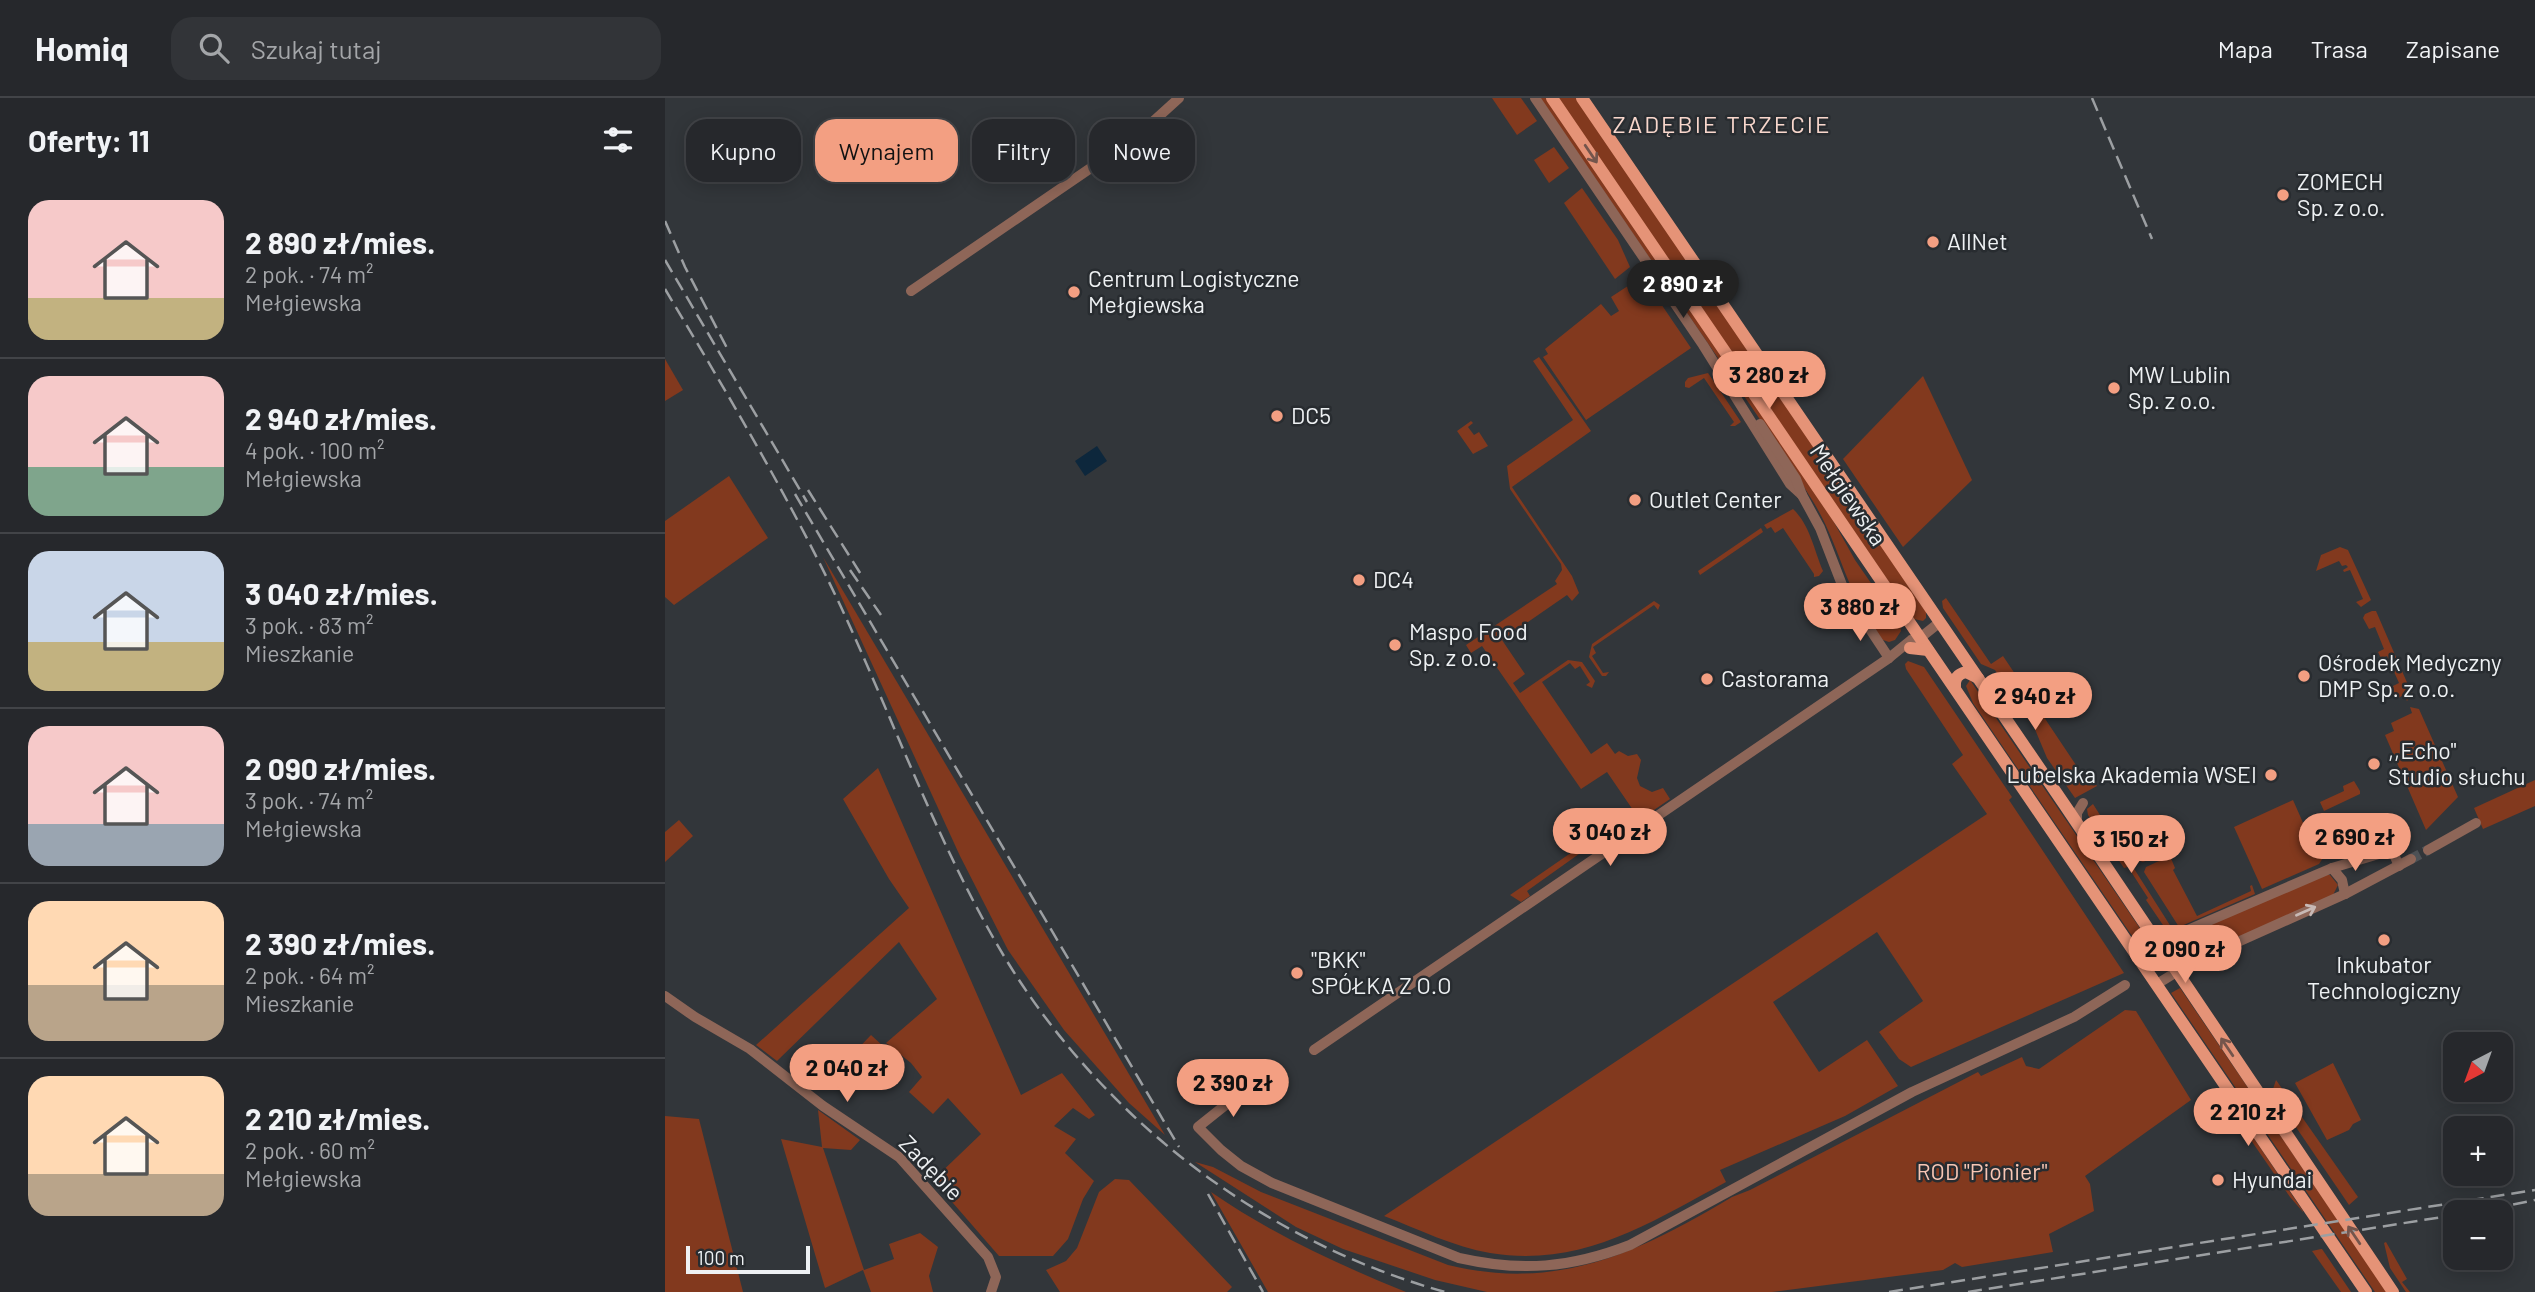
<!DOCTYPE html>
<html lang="pl">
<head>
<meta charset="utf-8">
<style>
  body { margin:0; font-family:Barlow,sans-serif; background:#323438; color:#f1f3f6; height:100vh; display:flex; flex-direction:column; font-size:26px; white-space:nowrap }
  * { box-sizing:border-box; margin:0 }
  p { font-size:23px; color:#a4a6a9 }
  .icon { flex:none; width:38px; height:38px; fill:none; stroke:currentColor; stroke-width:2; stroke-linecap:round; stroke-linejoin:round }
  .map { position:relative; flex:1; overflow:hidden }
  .panel { display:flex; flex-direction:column; background:#26282c; width:665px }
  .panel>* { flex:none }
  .top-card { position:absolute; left:21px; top:21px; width:665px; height:63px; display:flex; gap:14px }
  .needle { width:46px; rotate:221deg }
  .controls { position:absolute; left:1778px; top:934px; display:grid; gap:14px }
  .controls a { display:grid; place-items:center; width:70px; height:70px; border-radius:14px; background:#26282c; box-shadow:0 4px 18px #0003,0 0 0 2px #424448; font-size:35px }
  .scale { position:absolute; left:21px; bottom:18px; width:124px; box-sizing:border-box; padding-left:7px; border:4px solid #eef1f3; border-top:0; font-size:19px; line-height:24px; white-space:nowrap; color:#eef1f3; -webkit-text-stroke:5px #282c30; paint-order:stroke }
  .price { position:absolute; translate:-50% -60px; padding:0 16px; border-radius:24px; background:#f39f82; color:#111; font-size:23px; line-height:46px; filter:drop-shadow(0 2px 4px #0008) }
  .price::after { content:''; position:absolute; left:50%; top:42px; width:21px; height:16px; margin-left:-10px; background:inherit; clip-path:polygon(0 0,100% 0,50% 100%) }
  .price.selected { background:#222; color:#fff }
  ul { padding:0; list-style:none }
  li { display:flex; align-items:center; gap:21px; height:175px; padding:0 28px }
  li+li { border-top:2px solid #424448 }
  li span { display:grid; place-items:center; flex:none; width:196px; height:140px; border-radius:21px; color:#555 }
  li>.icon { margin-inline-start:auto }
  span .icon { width:84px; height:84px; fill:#fffc; stroke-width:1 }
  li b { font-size:30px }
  h2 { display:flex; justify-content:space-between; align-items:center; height:84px; padding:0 28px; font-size:30px }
  .pill { padding:0 24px; border-radius:21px; background:#26282c; box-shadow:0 4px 18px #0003,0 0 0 2px #424448; font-size:24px; line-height:63px }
  .pill.selected { background:#f39f82; color:#111 }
  header { display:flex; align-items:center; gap:42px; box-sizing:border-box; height:98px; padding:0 35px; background:#26282c; border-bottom:2px solid #424448 }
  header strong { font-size:33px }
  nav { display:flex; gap:38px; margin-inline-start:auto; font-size:24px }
  .search { width:490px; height:63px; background:#323438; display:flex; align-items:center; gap:18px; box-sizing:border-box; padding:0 24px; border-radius:21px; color:#a4a6a9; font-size:26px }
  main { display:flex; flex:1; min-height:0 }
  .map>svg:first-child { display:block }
  .green { fill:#82391e }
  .water { fill:#0d273c }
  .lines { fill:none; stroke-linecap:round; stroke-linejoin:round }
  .minor-tunnel { stroke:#4e5256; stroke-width:10; stroke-dasharray:10 5; stroke-linecap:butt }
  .minor { stroke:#8e6658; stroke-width:10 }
  .major { stroke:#e59377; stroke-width:12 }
  .rail { stroke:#9c9fa2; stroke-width:2.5; stroke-dasharray:14 7; stroke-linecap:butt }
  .oneway { stroke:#74554c }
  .oneway2 { stroke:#c8b9b5 }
  .poi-dot { fill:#f39f82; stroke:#282c30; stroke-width:2.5 }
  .labels { text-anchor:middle; stroke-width:5; stroke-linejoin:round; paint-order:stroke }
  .poi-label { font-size:23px; fill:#eef1f3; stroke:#282c30; text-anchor:start }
  .street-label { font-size:23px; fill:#eef1f3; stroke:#282c30 }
  .park-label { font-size:23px; fill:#f8c6b4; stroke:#282c30 }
  .neighbourhood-label { font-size:24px; letter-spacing:2px; fill:#f8d7cc; stroke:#282c30 }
</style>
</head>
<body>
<header>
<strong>Homiq</strong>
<div class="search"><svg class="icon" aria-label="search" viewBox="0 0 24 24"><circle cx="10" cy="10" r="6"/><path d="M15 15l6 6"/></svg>Szukaj tutaj</div>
<nav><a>Mapa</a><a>Trasa</a><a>Zapisane</a></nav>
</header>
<main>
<section class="panel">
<h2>Oferty: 11<svg class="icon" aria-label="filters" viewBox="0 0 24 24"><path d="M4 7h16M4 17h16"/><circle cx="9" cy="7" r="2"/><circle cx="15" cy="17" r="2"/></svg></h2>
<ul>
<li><span style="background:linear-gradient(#f6c9c9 70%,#c2b280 0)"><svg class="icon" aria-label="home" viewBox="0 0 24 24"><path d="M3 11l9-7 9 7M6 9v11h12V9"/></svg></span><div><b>2 890 zł/mies.</b><p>2 pok. · 74 m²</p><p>Mełgiewska</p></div></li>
<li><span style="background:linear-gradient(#f6c9c9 65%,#7fa58c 0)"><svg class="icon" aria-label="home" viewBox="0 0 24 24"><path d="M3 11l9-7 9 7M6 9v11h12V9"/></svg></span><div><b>2 940 zł/mies.</b><p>4 pok. · 100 m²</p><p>Mełgiewska</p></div></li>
<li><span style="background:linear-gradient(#c9d6e8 65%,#c2b280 0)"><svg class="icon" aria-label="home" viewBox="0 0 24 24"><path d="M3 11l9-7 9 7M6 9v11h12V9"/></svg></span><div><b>3 040 zł/mies.</b><p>3 pok. · 83 m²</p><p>Mieszkanie</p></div></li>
<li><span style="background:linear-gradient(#f6c9c9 70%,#9aa5b1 0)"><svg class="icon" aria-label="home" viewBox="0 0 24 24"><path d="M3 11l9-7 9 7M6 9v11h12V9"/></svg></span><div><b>2 090 zł/mies.</b><p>3 pok. · 74 m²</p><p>Mełgiewska</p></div></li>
<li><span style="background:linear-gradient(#ffd9b3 60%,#b9a48a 0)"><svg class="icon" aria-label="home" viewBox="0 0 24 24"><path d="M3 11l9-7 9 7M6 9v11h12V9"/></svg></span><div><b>2 390 zł/mies.</b><p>2 pok. · 64 m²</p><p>Mieszkanie</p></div></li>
<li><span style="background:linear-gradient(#ffd9b3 70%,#b9a48a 0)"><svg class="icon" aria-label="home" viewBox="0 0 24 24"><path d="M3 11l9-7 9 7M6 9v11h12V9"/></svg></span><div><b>2 210 zł/mies.</b><p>2 pok. · 60 m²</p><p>Mełgiewska</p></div></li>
</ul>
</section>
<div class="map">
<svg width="1870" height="1194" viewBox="0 0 1870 1194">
  <rect width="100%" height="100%" fill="#32363a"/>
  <g class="green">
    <path d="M827,0H856L872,23L852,37Z"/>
    <path d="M875,0H882L1160,408L1190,462L1235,527L1236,533L1230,542L1224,544L1218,542C1183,503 1176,449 1149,405C1112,345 1071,286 1031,228C979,152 927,76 875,0Z"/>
    <path d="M893,0H911L1261,512V520L1258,523L1249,521Z"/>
    <path d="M889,49L904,70L884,85L869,62Z"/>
    <path d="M917,90L953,142L965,169L950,181L899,105Z"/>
    <path d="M974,183L992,200L1026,250L921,322L878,259L883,256L880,251L936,206L946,218L954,213L946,199L969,184Z"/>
    <path d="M874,259L926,333L847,389L907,478L914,495L907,503L902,497L837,542L860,576L848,585L855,595L903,562L917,564L930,583L927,590L921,587L925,584L915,568L910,571L905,565L877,584L926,656L942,645L950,656L954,653L963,658L972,656L976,662L972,680L975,688L987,694L998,690L1005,701L954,736L935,741L862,793L865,798L856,804L845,797L968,712L942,674L916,691L817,548L806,555L801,547L892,486L890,483L897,472L896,466L845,391L842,368L908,322L868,263Z"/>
    <path d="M0,261L18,292L0,303Z"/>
    <path d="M1043,275L1076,324L1070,328H1065L1069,324L1039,280L1024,290L1020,289V284L1023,280Z"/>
    <path d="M1258,278L1307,382L1238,449L1178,361Z"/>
    <path d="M806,323L808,325L803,329L809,337L814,334L823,348L808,356L792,333Z"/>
    <path d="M64,378L103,440L9,507L0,499V423Z"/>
    <path d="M1128,411C1145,427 1149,452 1158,473L1154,478L1149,479V476L1118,430L1110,435L1106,429L1102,431L1099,427Z"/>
    <path d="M1096,430L1098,434L1035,477L1033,473Z"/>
    <path d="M1675,449L1683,452L1706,502L1696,509L1691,504L1698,501L1685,472L1679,474L1678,472L1683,469L1681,467L1677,468L1674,463L1651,473L1656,457Z"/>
    <path d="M158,459L500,1037L464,1005L399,932L343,852L295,758Z"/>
    <path d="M1281,500L1326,566L1338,558L1419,679L1424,676L1432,688L1410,700L1382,660L1369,629L1330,572L1316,566L1278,510L1277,503Z"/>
    <path d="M989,503L995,507L993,512L989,507L928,549L931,555L927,558L938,575L944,574L941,578H937L924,559L927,546Z"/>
    <path d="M1707,513H1711L1747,596L1742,603L1739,597L1731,601L1726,589L1734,585L1726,567L1720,569L1718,565L1724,562L1722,558L1716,560L1713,554L1719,551L1710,529L1704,531L1698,520L1700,516Z"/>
    <path d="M1243,563L1259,569L1347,699L1344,702L1459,875L1246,969L1234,961L1214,934L1258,903L1212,834L1108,904L1154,974L1202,942L1233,988L1180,1018L1055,1072L1061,1084C985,1125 916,1170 825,1155C789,1149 753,1131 719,1118L1322,716L1287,666L1298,657L1241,571L1240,566Z"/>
    <path d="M1305,582L1485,845L1478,854L1308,605L1301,588Z"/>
    <path d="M1745,609L1754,611L1793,699L1761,732L1720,637L1729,633L1726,625L1747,615Z"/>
    <path d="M213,670L356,997L397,975L430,1017L424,1021L408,1010L389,1028L411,1041L400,1055L429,1083L418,1101L403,1141L388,1158H334L268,1082L316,1036L283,1000L268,1016L244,994L257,979L246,965L221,945L272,901L234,844L112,963L91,947L244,810L224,781L178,701Z"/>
    <path d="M1870,682V708L1818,731L1809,710Z"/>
    <path d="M1689,683L1695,693V696L1659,713L1655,704L1679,693L1678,688Z"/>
    <path d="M1628,702L1639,727L1645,725L1660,757L1654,766L1597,791L1569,729Z"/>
    <path d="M1428,706L1508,832L1500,830L1481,802L1483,800L1463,769L1459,770L1423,717L1422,711Z"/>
    <path d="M14,722L28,738L0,764V734Z"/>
    <path d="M1496,736L1503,754L1478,764L1470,761L1464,750L1465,747L1469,752Z"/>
    <path d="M1505,758L1510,770L1508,772L1532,818L1586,793L1585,788L1587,787L1590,796L1514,829L1479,774L1481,769Z"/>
    <path d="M1656,777H1665L1673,787L1668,797L1526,861L1511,842Z"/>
    <path d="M1515,890L1722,1194H1710L1506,895Z"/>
    <path d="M1460,912L1471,913L1526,1002L1420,1078L1425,1086L1429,1113L1384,1136L1388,1154L1297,1169L1290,1165L1278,1172L1107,1194H822L770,1182L678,1151L631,1129L530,1064L548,1069L596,1094L783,1167C894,1194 974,1154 1067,1099L1085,1092L1313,974L1316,978L1357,959L1361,968L1374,971Z"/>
    <path d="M206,937L218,948L196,971L184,960Z"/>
    <path d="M1668,965L1696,1022L1688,1026L1684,1032L1662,1042L1630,985Z"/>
    <path d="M1611,982L1693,1099L1684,1107L1607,994Z"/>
    <path d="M153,1012L195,1042L186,1052L158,1050L199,1172L229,1161L224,1146L255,1135L273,1149L264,1178L268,1194H206L198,1172L160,1190L116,1041L157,1049Z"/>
    <path d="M1573,1017L1638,1113V1114L1625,1099L1570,1019Z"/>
    <path d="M0,1018L34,1021L78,1194H0Z"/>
    <path d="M450,1081L464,1082L567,1189L562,1194H395L381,1172L401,1163L412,1150L434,1094Z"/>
    <path d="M546,1094C607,1136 672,1166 741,1194H603Z"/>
    <path d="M1721,1144L1742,1181L1737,1184L1745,1194H1741L1725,1170L1719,1145Z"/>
    <path d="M1656,1151H1657L1686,1194H1676L1647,1153Z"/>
  </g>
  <path class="water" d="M432,348L442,363L420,378L410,363Z"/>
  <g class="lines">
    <path class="minor-tunnel" d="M1746,761L1763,752"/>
    <g class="minor">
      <path d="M870,0L1038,247L1125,386L1137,397"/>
      <path d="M246,193L471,39L514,0"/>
      <path d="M1095,326L1131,381L1137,397L1155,430L1179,492L1224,560"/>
      <path d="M1250,544L1275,524"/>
      <path d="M1412,726V715L1418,705"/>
      <path d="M1763,752L1811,725"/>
      <path d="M1667,770L1677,782L1680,796"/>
      <path d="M1476,863L1492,846L1504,840L1667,770L1727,752L1734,768"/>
      <path d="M1492,886L1526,865L1680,796L1746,761"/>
      <path d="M0,898L30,919L85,951L158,1008L234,1059L323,1159L331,1179L326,1194"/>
      <path d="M649,952L1224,560L1246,542L1254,539"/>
      <path d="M583,989L533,1029L556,1052L576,1068L607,1085L794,1160C856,1174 906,1170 965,1147L1247,994L1409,919L1460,887"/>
    </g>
    <g class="major">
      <path d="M887,0L1701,1194"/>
      <path d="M917,0L1399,706L1728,1194"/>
      <path d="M1245,550L1263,552"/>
      <path d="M1290,590C1289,581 1292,576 1301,574L1313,580"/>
    </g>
    <g class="rail">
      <path d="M1427,0L1487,141"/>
      <path d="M0,123L20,169L63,252"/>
      <path d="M0,162L142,404"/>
      <path d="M0,191C62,295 124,399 176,509C226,617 267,730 325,834C422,1009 587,1140 780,1194"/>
      <path d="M143,392L197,478"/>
      <path d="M130,396L514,1049"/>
      <path d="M185,472L216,517"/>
      <path d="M543,1096L598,1194"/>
      <path d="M1807,1115L1870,1102"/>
      <path d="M1224,1194L1870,1092"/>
      <path d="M1303,1194L1790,1117"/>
    </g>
  </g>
  <defs><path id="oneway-shaft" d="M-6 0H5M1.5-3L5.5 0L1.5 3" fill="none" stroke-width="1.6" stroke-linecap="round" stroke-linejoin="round" transform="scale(1.75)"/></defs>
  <g class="oneway">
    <use href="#oneway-shaft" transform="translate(926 56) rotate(56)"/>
    <use href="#oneway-shaft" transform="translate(1562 949) rotate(-124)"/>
    <use href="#oneway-shaft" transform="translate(1689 1137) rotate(-124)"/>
  </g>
  <use class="oneway2" href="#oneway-shaft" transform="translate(1641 813) rotate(-24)"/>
  <g class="poi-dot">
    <circle cx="1618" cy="97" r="7"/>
    <circle cx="1268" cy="144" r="7"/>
    <circle cx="409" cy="194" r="7"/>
    <circle cx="1449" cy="290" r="7"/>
    <circle cx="612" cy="318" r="7"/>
    <circle cx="970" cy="402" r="7"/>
    <circle cx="694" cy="482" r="7"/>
    <circle cx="730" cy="547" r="7"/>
    <circle cx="1639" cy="578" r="7"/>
    <circle cx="1042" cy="581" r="7"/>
    <circle cx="1709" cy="666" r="7"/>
    <circle cx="1606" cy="677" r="7"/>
    <circle cx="1719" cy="842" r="7"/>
    <circle cx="632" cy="875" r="7"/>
    <circle cx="1553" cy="1082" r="7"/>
  </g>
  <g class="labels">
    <g class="poi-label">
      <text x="1632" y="92">ZOMECH<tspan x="1632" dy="26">Sp. z o.o.</tspan></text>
      <text x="1282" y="152">AllNet</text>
      <text x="423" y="189">Centrum Logistyczne<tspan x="423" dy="26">Mełgiewska</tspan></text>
      <text x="1463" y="285">MW Lublin<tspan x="1463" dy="26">Sp. z o.o.</tspan></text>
      <text x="626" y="326">DC5</text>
      <text x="984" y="410">Outlet Center</text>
      <text x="708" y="490">DC4</text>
      <text x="744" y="542">Maspo Food<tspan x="744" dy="26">Sp. z o.o.</tspan></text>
      <text x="1653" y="573">Ośrodek Medyczny<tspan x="1653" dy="26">DMP Sp. z o.o.</tspan></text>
      <text x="1056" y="589">Castorama</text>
      <text x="1723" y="661">,,Echo''<tspan x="1723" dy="26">Studio słuchu</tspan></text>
      <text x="1592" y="685" text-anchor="end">Lubelska Akademia WSEI</text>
      <text x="646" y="870">"BKK"<tspan x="646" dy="26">SPÓŁKA Z O.O</tspan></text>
      <text x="1719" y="875" text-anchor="middle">Inkubator<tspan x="1719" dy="26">Technologiczny</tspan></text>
      <text x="1567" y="1090">Hyundai</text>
    </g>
    <g class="street-label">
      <text transform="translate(1183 397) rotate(56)" y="8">Mełgiewska</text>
      <text transform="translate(266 1070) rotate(46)" y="8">Zadębie</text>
    </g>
    <g class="park-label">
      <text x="1317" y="1082">ROD "Pionier"</text>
    </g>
    <g class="neighbourhood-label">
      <text x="1057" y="35">ZADĘBIE TRZECIE</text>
    </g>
  </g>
</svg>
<div class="controls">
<a><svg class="needle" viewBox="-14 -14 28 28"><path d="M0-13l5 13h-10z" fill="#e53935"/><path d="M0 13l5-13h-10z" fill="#a4a6a9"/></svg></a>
<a>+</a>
<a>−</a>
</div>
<div class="scale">100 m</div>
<b class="price selected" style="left:1018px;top:222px">2 890 zł</b>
<b class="price" style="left:1104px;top:313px">3 280 zł</b>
<b class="price" style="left:1195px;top:545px">3 880 zł</b>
<b class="price" style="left:1370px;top:634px">2 940 zł</b>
<b class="price" style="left:945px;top:770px">3 040 zł</b>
<b class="price" style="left:1690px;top:775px">2 690 zł</b>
<b class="price" style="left:1466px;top:777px">3 150 zł</b>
<b class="price" style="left:1520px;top:887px">2 090 zł</b>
<b class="price" style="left:182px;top:1006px">2 040 zł</b>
<b class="price" style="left:568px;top:1021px">2 390 zł</b>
<b class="price" style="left:1583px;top:1050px">2 210 zł</b>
<div class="top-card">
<a class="pill">Kupno</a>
<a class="pill selected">Wynajem</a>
<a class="pill">Filtry</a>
<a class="pill">Nowe</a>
</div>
</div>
</main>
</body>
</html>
